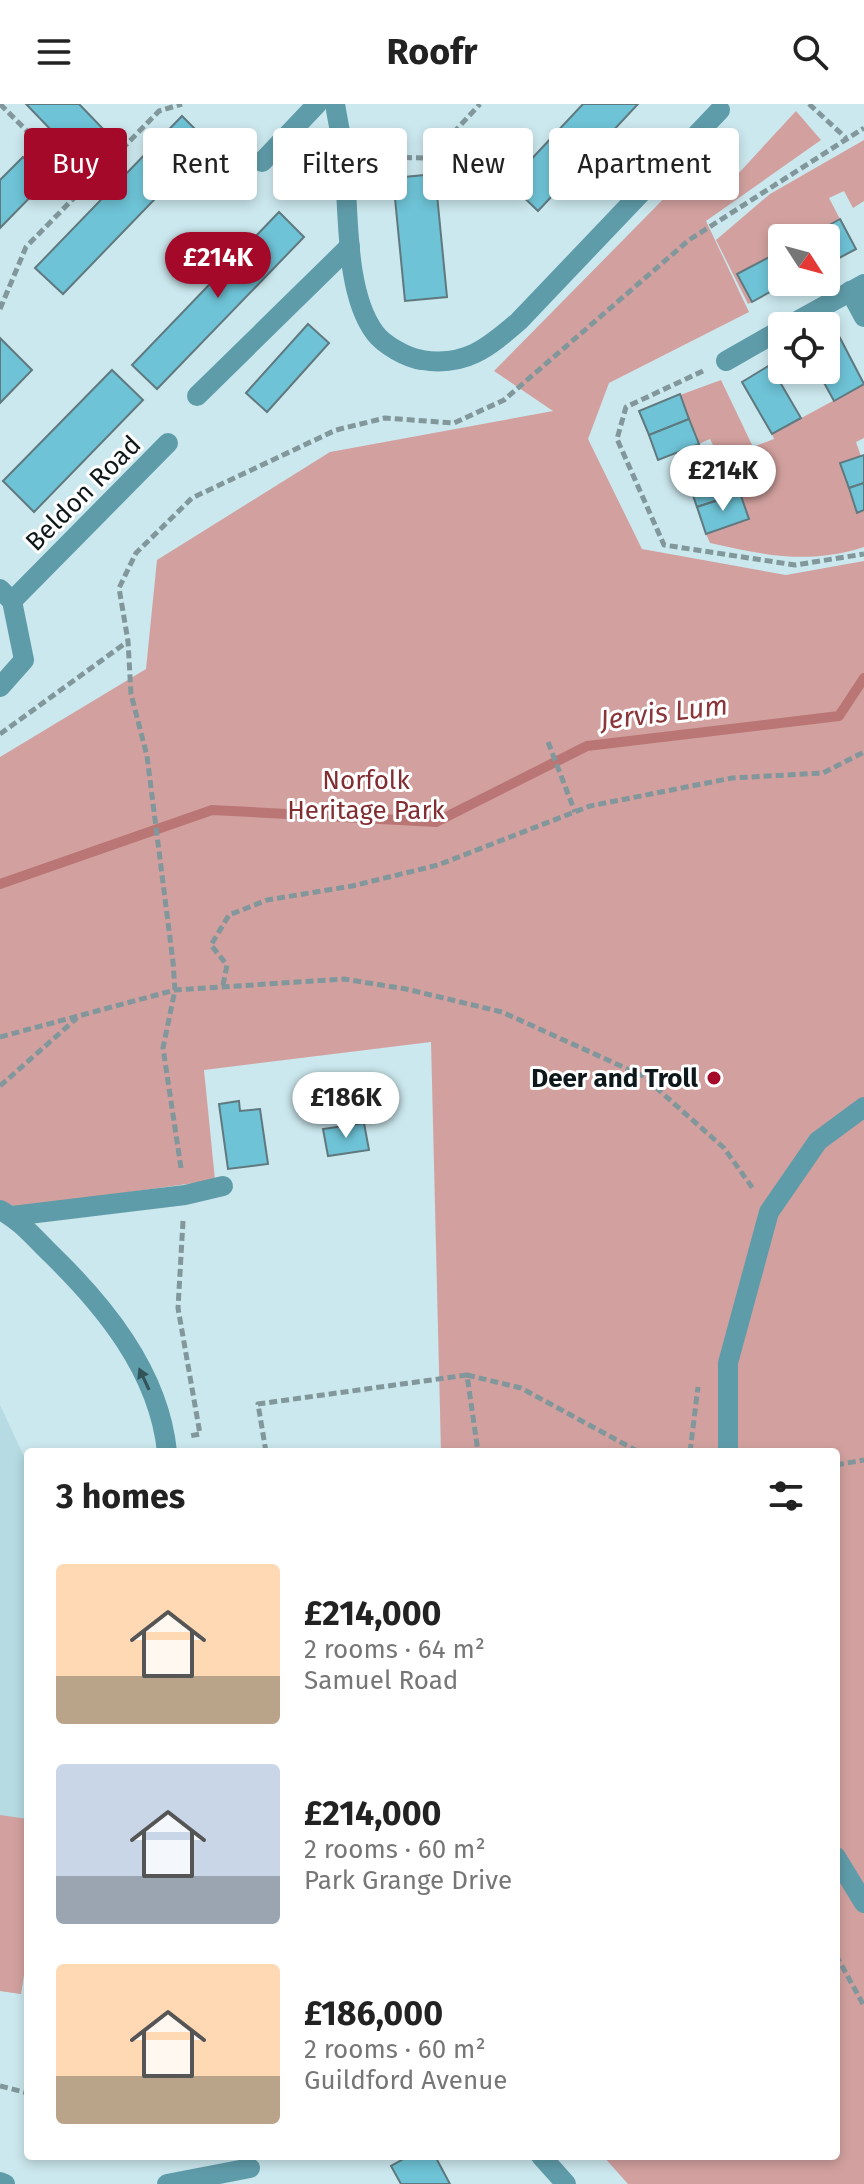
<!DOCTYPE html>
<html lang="en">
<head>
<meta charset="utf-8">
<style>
  body { margin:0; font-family:"Fira Sans",sans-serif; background:#f2f2f2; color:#222; height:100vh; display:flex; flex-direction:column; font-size:30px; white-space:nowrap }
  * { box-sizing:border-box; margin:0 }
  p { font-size:26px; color:#767676 }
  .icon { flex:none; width:44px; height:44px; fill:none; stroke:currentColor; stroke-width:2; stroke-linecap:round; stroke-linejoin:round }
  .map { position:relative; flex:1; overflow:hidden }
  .drawer { position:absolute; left:24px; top:1344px; width:816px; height:712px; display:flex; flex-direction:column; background:#fff; border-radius:8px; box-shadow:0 4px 12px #0003 }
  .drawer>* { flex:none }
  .hud { position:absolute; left:24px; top:24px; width:816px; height:72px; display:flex; gap:16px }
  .needle { width:52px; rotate:126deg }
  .tools { position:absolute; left:768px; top:120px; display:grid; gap:16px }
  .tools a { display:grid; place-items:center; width:72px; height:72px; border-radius:8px; background:#fff; box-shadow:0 4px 12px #0003; font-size:40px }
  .price { position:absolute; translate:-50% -68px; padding:0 18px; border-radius:28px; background:#fff; color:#222; font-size:26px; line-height:52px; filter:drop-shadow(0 2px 4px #0008) }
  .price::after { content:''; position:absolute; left:50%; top:48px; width:24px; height:18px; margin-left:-12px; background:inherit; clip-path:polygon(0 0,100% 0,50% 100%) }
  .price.current { background:#a50929; color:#fff }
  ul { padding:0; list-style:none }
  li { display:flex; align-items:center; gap:24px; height:200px; padding:0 32px }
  li span { display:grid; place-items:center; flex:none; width:224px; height:160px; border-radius:8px; color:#555 }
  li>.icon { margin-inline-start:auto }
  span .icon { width:96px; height:96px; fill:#fffc; stroke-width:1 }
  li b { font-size:34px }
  h2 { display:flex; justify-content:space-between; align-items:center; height:96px; padding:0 32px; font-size:34px }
  .chip { padding:0 28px; border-radius:8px; background:#fff; box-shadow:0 4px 12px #0003; font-size:28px; line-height:72px }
  .chip.current { background:#a50929; color:#fff }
  header { display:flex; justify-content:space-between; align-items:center; height:104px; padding:0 32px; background:#fff; font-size:36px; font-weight:700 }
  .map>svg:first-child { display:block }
  .built { fill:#b6dbe3 }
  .green { fill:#d2a19f }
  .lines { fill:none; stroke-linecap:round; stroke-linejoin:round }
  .stream { stroke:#ba7675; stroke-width:10 }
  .building { fill:#6ec3d6; stroke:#60797f; stroke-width:2 }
  .path { stroke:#81979b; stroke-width:5; stroke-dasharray:8 4; stroke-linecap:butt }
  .lane { stroke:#5f9ca9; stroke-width:20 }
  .street { stroke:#5f9ca9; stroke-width:20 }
  .oneway { fill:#32535a }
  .poi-dot { fill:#a50929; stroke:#fff; stroke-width:3 }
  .labels { text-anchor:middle; stroke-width:6; stroke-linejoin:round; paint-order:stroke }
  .street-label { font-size:26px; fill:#0e181a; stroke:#fff }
  .park-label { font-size:26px; fill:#812d31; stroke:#fff }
  .poi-label { font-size:26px; font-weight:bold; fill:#0e181a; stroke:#fff; text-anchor:end }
  .water-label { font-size:28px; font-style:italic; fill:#8b363a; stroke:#fff }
</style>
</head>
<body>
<header><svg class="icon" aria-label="menu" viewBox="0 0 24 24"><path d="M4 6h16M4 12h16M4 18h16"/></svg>Roofr<svg class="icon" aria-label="search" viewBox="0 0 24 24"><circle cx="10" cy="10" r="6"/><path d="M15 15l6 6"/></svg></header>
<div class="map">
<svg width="864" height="2080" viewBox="0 0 864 2080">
  <rect width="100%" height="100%" fill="#cbe8ee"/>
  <path class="built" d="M0,1301L28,1361V1845L21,1890L0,1887Z"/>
  <g class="green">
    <path d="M796,7L821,36L706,117L749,208L609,279L588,335L642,445L786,471L864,457V2080H628L603,2052H836V1348H441L431,938L204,966L215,1076L18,1104L0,1096V653L146,565L157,456L330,348L553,307L494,267L690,68L725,84Z"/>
    <path d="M864,36V97L853,104L844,87L829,94L840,115L806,134C791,134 789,132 777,140L781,147L738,170L752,198L748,200L716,136L770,90Z"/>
    <path d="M721,276L753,343L774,335L772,330L864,280V334L856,338L861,352L841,360L856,408L864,406V443C809,461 764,451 710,439L706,430L749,415L710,335L699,340L680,291Z"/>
    <path d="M0,1711L28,1715V1845L21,1890L0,1887Z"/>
  </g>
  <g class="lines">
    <path class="stream" d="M0,780L212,706L436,718L587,642L839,612L864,574"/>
  </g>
  <g class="building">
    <path d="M26,0H79L108,30L80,56Z"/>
    <path d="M583,0H638L538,107L509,79Z"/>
    <path d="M182,12L209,39L63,190L35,164Z"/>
    <path d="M23,53L47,76L0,124V76Z"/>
    <path d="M435,70L447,193L405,197L393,74Z"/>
    <path d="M279,108L304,133L157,285L132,261Z"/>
    <path d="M840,115L856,145L826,161V134H806Z"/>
    <path d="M781,147L782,178H788L752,198L737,170Z"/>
    <path d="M308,220L329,239L267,308L246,289Z"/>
    <path d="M839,232L864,280L834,297L817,266H826V239Z"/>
    <path d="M0,234L32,266L0,299Z"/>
    <path d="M770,261L801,314L772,330L742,278Z"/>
    <path d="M112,266L143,296L34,408L3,377Z"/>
    <path d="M680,290L689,315L649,331L639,307Z"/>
    <path d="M689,315L699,340L658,356L649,331Z"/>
    <path d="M864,351V379L849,384L840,359Z"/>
    <path d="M731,362L740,389L697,403L688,377Z"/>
    <path d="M864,379V406L857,409L849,384Z"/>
    <path d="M740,389L749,415L706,430L697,403Z"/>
    <path d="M239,997L240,1007L260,1005L268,1060L228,1065L219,1000Z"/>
    <path d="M364,1019L369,1046L328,1052L323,1025Z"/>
    <path d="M409,2052H435L450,2080H401L391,2062Z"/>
  </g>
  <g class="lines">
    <g class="path">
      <path d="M0,0L85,85"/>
      <path d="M809,0L846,34"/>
      <path d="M368,53L430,54L480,0"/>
      <path d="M0,205L26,143L159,7L182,0"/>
      <path d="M703,267L626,303L617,335L664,441L795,461L864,450"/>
      <path d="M0,630L127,538"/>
      <path d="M548,638L575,708"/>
      <path d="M223,881L227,861L211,841L229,811L267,796L352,782L438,761L590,702L732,674L823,669L864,648"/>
      <path d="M0,933L175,886L344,875L406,885L502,908L643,972L724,1044L754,1086"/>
      <path d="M0,982L77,914"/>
      <path d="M181,1064L163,944L175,886L173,858L147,652L131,590L128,537L119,484L136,449L192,394L336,326L385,314L454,319L504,296L689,136L864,24"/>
      <path d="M183,1117L178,1204L200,1330L189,1332"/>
      <path d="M467,1271L521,1284L639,1348"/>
      <path d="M266,1348L258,1300L467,1271L478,1348"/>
      <path d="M690,1348L698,1283"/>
      <path d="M836,1361L864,1356"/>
      <path d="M836,1851L864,1902"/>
      <path d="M0,1982L28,1989"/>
    </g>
    <g class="lane">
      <path d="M262,58L317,0"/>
      <path d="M12,1112L185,1091L223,1082"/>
      <path d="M728,1348V1259L769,1108L818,1037L864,1003"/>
      <path d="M836,1753L864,1799"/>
    </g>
    <g class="street">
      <path d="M335,0C338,18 342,36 344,55C349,104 344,188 375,229C384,241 407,254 422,256C465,263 488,244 519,217L720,6"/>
      <path d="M850,187L864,213"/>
      <path d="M788,222L864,180"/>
      <path d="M726,257L782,225"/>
      <path d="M197,292L350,142"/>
      <path d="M0,485L12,497L168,339"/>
      <path d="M0,583L24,556L12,497"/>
      <path d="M0,1106C18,1115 32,1131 47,1146C103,1200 159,1267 167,1348"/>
      <path d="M541,2052L566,2080"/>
      <path d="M0,2078L5,2080"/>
      <path d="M167,2080L250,2064"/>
    </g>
  </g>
  <defs><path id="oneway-solid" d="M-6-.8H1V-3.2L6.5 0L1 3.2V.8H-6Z" transform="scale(2)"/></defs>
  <use class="oneway" href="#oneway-solid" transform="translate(144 1275) rotate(-115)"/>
  <circle class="poi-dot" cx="714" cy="974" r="8"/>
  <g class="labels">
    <g class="street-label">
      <text transform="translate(83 389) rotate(-45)" y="9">Beldon Road</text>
    </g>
    <g class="park-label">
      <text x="366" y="685">Norfolk<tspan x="366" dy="30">Heritage Park</tspan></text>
    </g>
    <g class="poi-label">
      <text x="698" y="983">Deer and Troll</text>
    </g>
    <g class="water-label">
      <text transform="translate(664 608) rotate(-7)" y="10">Jervis Lum</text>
    </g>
  </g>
</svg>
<div class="tools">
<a><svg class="needle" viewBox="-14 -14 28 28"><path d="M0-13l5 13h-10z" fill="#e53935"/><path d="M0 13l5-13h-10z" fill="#767676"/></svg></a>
<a><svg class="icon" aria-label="locate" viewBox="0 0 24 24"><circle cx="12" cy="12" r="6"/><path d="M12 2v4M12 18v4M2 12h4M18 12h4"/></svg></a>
</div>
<b class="price current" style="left:218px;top:196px">£214K</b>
<b class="price" style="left:723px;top:409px">£214K</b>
<b class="price" style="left:346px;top:1036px">£186K</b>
<div class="hud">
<a class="chip current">Buy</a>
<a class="chip">Rent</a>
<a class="chip">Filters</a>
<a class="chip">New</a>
<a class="chip">Apartment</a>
</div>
<section class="drawer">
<h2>3 homes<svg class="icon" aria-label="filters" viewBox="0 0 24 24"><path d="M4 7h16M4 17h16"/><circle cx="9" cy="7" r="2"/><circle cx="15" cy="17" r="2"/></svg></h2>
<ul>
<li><span style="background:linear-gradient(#ffd9b3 70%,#b9a48a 0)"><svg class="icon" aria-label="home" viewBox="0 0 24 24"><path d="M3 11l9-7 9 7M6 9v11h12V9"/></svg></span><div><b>£214,000</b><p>2 rooms · 64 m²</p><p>Samuel Road</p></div></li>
<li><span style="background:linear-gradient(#c9d6e8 70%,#9aa5b1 0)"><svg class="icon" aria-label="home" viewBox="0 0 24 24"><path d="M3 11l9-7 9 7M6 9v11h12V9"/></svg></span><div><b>£214,000</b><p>2 rooms · 60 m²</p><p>Park Grange Drive</p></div></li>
<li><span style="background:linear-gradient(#ffd9b3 70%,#b9a48a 0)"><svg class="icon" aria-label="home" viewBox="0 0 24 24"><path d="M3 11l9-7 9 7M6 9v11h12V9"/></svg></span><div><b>£186,000</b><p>2 rooms · 60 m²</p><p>Guildford Avenue</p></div></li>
</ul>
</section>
</div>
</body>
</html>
